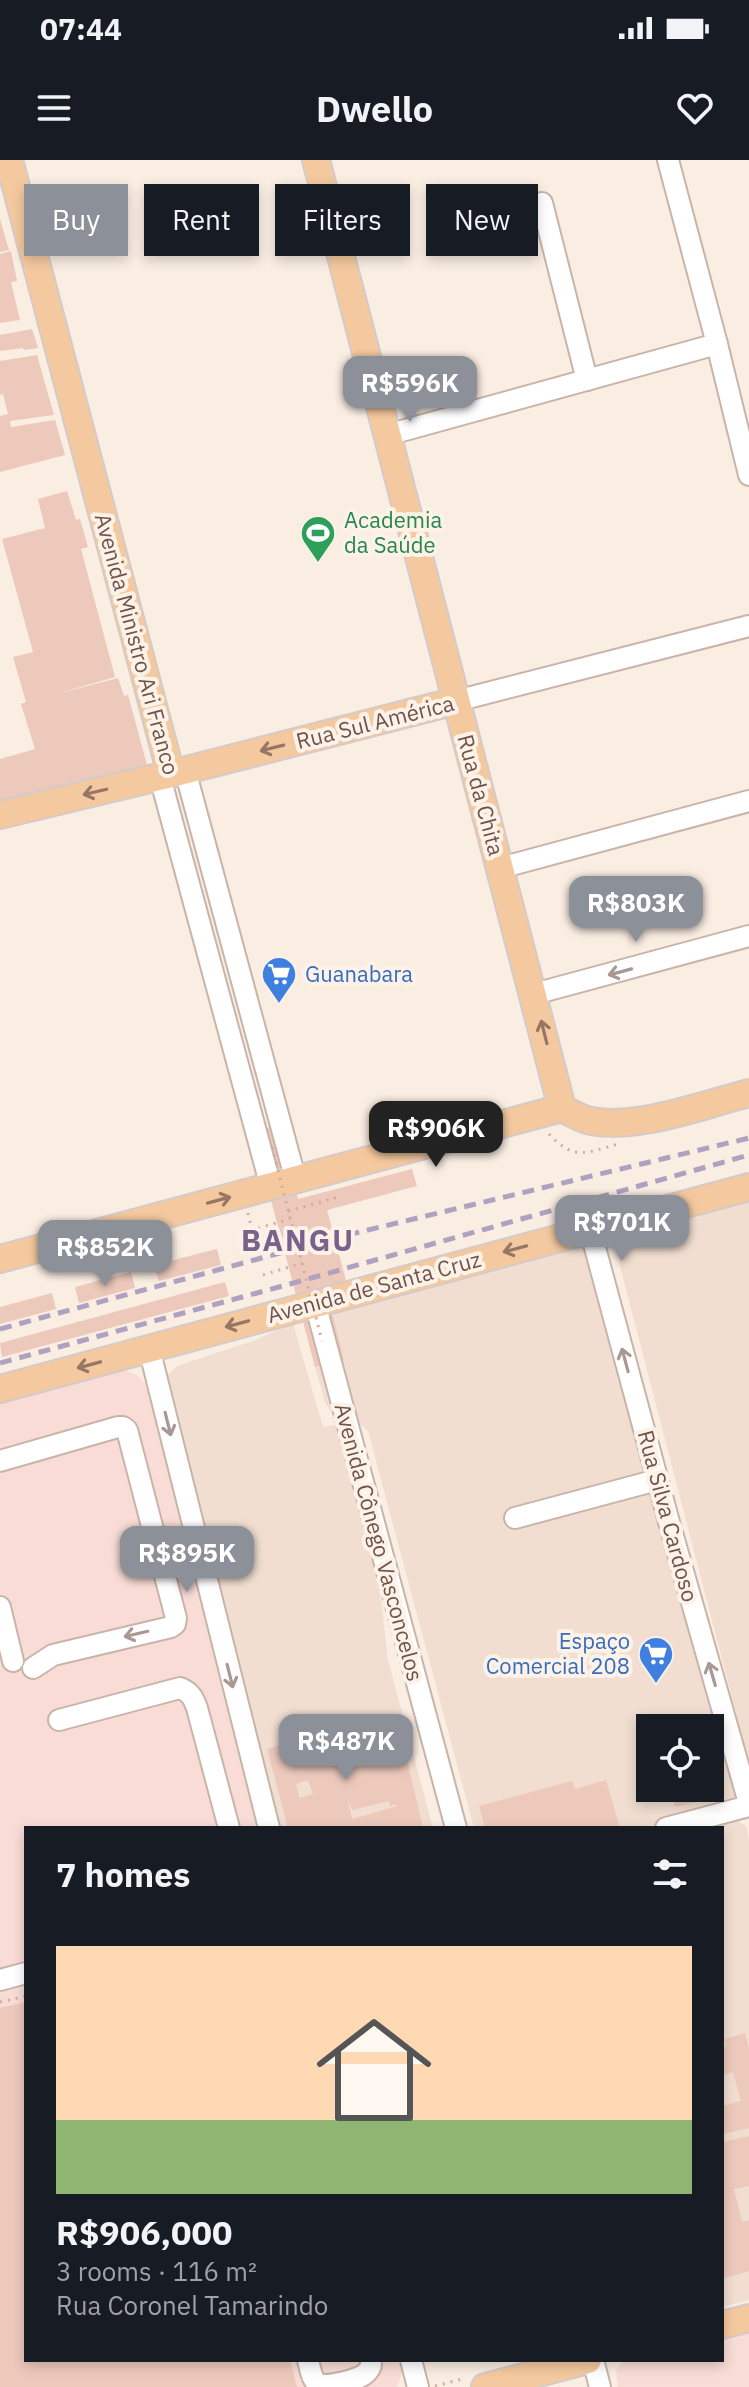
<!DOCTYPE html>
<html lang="en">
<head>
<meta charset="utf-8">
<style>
  body { margin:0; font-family:"IBM Plex Sans",sans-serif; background:#20242c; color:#f1f3f6; height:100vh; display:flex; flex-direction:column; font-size:30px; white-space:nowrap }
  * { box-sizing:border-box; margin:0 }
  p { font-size:26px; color:#9ea1a6 }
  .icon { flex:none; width:44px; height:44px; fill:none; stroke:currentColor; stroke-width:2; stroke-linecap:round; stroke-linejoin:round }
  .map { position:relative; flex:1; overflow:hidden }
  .drawer { position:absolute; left:24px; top:1666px; width:700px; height:536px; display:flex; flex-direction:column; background:#171b24; border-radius:0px; box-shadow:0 4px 12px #0003 }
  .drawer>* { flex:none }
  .top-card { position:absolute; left:24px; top:24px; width:702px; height:72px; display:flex; gap:16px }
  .controls { position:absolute; left:636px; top:1554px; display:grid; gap:16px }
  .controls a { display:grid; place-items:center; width:88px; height:88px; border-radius:0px; background:#171b24; box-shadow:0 4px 12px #0003; font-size:40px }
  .price { position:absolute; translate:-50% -68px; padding:0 18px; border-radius:16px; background:#8c9099; color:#fff; font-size:26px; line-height:52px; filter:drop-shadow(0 2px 4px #0008) }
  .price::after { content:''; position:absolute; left:50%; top:48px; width:24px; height:18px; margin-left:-12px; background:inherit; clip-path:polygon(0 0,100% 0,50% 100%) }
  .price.active { background:#222; color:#fff }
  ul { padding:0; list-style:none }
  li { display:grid; align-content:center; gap:16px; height:424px; padding:0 32px }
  li span { display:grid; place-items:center; height:248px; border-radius:0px; color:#555 }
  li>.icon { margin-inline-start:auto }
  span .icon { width:144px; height:144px; fill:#fffc; stroke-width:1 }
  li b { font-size:34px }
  h2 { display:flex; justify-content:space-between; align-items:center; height:96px; padding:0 32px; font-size:34px }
  .chip { padding:0 28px; border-radius:0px; background:#171b24; box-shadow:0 4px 12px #0003; font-size:28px; line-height:72px }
  .chip.active { background:#8c9099; color:#fff }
  .status { display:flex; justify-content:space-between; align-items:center; height:56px; padding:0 40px; background:#171b24; direction:ltr }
  .status svg { height:22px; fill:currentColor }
  header { display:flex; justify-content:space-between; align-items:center; height:104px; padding:0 32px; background:#171b24; font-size:36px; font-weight:800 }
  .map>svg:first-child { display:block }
  .residential { fill:#f1ded1; fill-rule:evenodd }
  .commercial { fill:#f9dcd6 }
  .building { fill:#edc9bc; fill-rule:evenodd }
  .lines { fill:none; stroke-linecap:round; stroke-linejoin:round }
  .minor-casing { stroke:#c9b4aa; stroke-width:24 }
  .major-casing { stroke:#d4cbc9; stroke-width:30 }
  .path { stroke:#d1aca0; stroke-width:3; stroke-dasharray:2 6; stroke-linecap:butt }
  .minor { stroke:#fff; stroke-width:20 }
  .major { stroke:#f4c99f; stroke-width:26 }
  .rail { stroke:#afa2c1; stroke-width:5; stroke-dasharray:12 8; stroke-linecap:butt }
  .path-bridge { stroke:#d1aca0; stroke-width:3; stroke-dasharray:2 6; stroke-linecap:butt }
  .oneway { stroke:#977664 }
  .oneway2 { stroke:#a99893 }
  .labels { text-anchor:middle; stroke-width:8; stroke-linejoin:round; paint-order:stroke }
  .leisure-label { font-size:22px; fill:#27864d; stroke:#fdf2e7; text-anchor:start }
  .street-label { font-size:22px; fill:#6f534b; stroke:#fdf2e7 }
  .shop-label { font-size:22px; fill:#366cbe; stroke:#fdf2e7; text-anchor:start }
  .district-label { font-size:30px; font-weight:bold; letter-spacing:2px; fill:#79638c; stroke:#fdf2e7 }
</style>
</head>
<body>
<div class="status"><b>07:44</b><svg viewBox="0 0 49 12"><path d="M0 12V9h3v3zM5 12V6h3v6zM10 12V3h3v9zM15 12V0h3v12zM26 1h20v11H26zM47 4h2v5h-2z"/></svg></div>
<header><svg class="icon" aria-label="menu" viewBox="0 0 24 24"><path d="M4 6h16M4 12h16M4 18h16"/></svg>Dwello<svg class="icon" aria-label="heart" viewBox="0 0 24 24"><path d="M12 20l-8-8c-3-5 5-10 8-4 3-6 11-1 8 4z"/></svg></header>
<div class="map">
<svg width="749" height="2227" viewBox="0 0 749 2227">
  <rect width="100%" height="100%" fill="#faede2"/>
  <g class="residential">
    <path d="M749,1036V1603L614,1083L620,1074Z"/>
    <path d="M577,1083L591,1086L737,1629L736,1635L728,1645L642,1668H474L368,1271L353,1259L330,1250L325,1243L304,1166L305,1161L309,1157ZM650,1568H710V1628H650Z"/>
    <path d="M293,1163L323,1267L342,1264L363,1285L388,1500L433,1668H277L165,1218L177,1206L253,1181Z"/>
    <path d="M734,1659L746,1666L749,1680V2140L722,2147V1668H694Z"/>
  </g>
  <g class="commercial">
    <path d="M124,1210L137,1215L144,1222L149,1232L153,1252L261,1668H26V2200H402V2213L397,2227H0V1244Z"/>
    <path d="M749,2169V2227H618L616,2210L621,2203L630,2200H722V2176Z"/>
  </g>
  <g class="building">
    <path d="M0,59L9,90L0,92Z"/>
    <path d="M11,91L17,121L11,122L20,160L0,163V94Z"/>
    <path d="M32,169L38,188L24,190L23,188L0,191V175Z"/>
    <path d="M37,195L54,255L10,261L11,267L55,260L65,295L0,312V256L8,254L3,234L0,235V201Z"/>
    <path d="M67,331L76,360L80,359L88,387L81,389L115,517L53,535L118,518L124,536L128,535L147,605L144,609L9,640L7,638L0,640V599L35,589L21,544L26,542L13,497L33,492L2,379L45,368L38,339Z"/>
    <path d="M278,965L298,1039L412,1009L417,1026L327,1050L347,1124L326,1129L344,1200L315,1207L253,972Z"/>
    <path d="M217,1089L221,1105L159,1121L154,1105Z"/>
    <path d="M131,1112L135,1128L79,1143L75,1127Z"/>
    <path d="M225,1122L229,1136L2,1197L0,1183Z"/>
    <path d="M52,1133L56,1149L0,1164V1147Z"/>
    <path d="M399,1566L405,1586L400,1587L404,1601L407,1600L423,1668H288L267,1589L330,1570L334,1584ZM308,1620L313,1634L299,1638L296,1624ZM347,1637L352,1650L389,1641L390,1646L396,1644L397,1646L352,1659Z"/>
    <path d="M710,1608L717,1631L713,1638L675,1647L670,1628H710Z"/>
    <path d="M606,1620L620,1668H485L479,1646L572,1621L575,1629Z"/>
    <path d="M26,1842V2200H290L297,2227H0V1848Z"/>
    <path d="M745,1873L749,1889V1968L722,1974V1946L741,1941L733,1912L722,1915V1888L726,1886L725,1879Z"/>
    <path d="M749,1976V2026L734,2029L742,2062L749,2060V2111L722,2119V1982Z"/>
  </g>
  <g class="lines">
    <g class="minor-casing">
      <g id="minor">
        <path d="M668,0L717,184L749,315"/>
        <path d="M542,43L587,220"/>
        <path d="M387,275L717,184"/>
        <path d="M456,541L749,466"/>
        <path d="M185,610L296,1021"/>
        <path d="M160,617L271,1027"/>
        <path d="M500,708L749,641"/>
        <path d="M534,834L749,776"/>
        <path d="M590,1069L669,1362L749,1643"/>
        <path d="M315,1143L456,1668"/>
        <path d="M149,1188L269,1668"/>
        <path d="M0,1301L118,1267H123L127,1270L176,1458L175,1464L171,1467L53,1495L33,1508"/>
        <path d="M515,1358L657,1320"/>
        <path d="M0,1447L13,1501"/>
        <path d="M59,1560L180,1528C190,1532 193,1537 197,1548L229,1668"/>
        <path d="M666,1668L749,1646"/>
        <path d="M0,1820L26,1813"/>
        <path d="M308,2200C310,2207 311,2219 318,2224C327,2227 361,2220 367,2212C371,2208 371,2206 371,2200"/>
        <path d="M411,2200L418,2227"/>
        <path d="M593,2200L600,2227"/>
      </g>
    </g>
    <g class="major-casing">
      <g id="major">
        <path d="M9,0L171,614"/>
        <path d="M316,0L562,948"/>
        <path d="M0,655L171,614L456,541"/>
        <path d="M0,1099L562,948C571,953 581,959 591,961C637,970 703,945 749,933"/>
        <path d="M0,1229L749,1027"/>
        <path d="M722,2165L749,2158"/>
        <path d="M485,2227L588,2200"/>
      </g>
    </g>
    <g class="path">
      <path d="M549,974C574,1001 586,993 618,984"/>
      <path d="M288,1051L335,1038L333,1032"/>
      <path d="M248,1053L252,1070L290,1059"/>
      <path d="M254,1085L294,1074"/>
      <path d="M263,1115L302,1103"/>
      <path d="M0,1842L26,1836"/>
      <path d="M435,2226L466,2218"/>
    </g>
    <use href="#minor" class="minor"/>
    <use href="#major" class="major"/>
    <g class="rail">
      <path d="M0,1169L339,1077L749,978"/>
      <path d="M0,1203L290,1124L749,995"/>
    </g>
    <path class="path-bridge" d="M272,987L322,1181"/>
  </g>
  <defs><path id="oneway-shaft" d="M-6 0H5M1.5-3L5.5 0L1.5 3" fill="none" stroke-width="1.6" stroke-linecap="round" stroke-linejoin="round" transform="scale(2)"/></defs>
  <g class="oneway">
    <use href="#oneway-shaft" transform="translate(272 588) rotate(166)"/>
    <use href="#oneway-shaft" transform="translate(95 632) rotate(167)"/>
    <use href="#oneway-shaft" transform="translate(544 872) rotate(-104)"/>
    <use href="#oneway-shaft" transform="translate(219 1040) rotate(-15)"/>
    <use href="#oneway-shaft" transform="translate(515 1089) rotate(165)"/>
    <use href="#oneway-shaft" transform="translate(237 1164) rotate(165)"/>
    <use href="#oneway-shaft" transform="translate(89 1205) rotate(165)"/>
  </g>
  <g class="oneway2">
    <use href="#oneway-shaft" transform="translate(620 812) rotate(165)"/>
    <use href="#oneway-shaft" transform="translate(625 1200) rotate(-105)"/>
    <use href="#oneway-shaft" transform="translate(168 1264) rotate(76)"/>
    <use href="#oneway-shaft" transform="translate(136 1474) rotate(167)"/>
    <use href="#oneway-shaft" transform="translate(712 1514) rotate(-106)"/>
    <use href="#oneway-shaft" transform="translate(230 1516) rotate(76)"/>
  </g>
  <defs>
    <g id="stadium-pin" transform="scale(1.8)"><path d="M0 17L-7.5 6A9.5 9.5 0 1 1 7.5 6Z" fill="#2e9e5b" stroke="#fdf2e7"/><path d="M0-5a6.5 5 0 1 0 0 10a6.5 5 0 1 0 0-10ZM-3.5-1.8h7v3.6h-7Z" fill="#fff"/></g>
    <g id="supermarket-pin" transform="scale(1.8)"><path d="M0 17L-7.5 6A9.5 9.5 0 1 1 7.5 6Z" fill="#3f7fe0" stroke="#fdf2e7"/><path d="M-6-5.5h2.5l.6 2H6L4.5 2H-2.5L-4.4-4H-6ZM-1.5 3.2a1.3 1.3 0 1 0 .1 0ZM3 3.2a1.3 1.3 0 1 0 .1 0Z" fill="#fff"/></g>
  </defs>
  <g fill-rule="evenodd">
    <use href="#stadium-pin" x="318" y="373"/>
    <use href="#supermarket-pin" x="279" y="814"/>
    <use href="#supermarket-pin" x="656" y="1494"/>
  </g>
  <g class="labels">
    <g class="leisure-label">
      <text x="344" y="368">Academia<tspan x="344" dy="25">da Saúde</tspan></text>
    </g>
    <g class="street-label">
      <text transform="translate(137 484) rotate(75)" y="8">Avenida Ministro Ari Franco</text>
      <text transform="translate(375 562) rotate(-14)" y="8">Rua Sul América</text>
      <text transform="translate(481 635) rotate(75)" y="8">Rua da Chita</text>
      <text transform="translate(374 1127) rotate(-15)" y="8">Avenida de Santa Cruz</text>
      <text transform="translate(668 1356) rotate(75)" y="8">Rua Silva Cardoso</text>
      <text transform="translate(379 1382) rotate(75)" y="8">Avenida Cônego Vasconcelos</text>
    </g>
    <g class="shop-label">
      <text x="305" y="822">Guanabara</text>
      <text x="630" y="1489" text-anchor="end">Espaço<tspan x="630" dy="25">Comercial 208</tspan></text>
    </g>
    <g class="district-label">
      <text x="298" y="1091">BANGU</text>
    </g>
  </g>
</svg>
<div class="controls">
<a><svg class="icon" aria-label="locate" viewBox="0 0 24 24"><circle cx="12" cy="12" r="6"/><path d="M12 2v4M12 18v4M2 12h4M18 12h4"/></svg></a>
</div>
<b class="price" style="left:410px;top:264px">R$596K</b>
<b class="price" style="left:636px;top:784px">R$803K</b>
<b class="price active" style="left:436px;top:1009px">R$906K</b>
<b class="price" style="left:622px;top:1103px">R$701K</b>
<b class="price" style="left:105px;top:1128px">R$852K</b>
<b class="price" style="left:187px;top:1434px">R$895K</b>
<b class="price" style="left:346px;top:1622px">R$487K</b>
<div class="top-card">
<a class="chip active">Buy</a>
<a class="chip">Rent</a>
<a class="chip">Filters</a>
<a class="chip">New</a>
</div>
<section class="drawer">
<h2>7 homes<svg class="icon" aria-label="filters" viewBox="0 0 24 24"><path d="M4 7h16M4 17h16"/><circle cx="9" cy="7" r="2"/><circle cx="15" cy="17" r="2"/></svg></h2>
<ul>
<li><span style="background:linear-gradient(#ffd9b3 70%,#8fb573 0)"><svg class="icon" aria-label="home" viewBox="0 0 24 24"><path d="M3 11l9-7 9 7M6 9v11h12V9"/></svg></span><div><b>R$906,000</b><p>3 rooms · 116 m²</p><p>Rua Coronel Tamarindo</p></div></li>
</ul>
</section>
</div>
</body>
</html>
